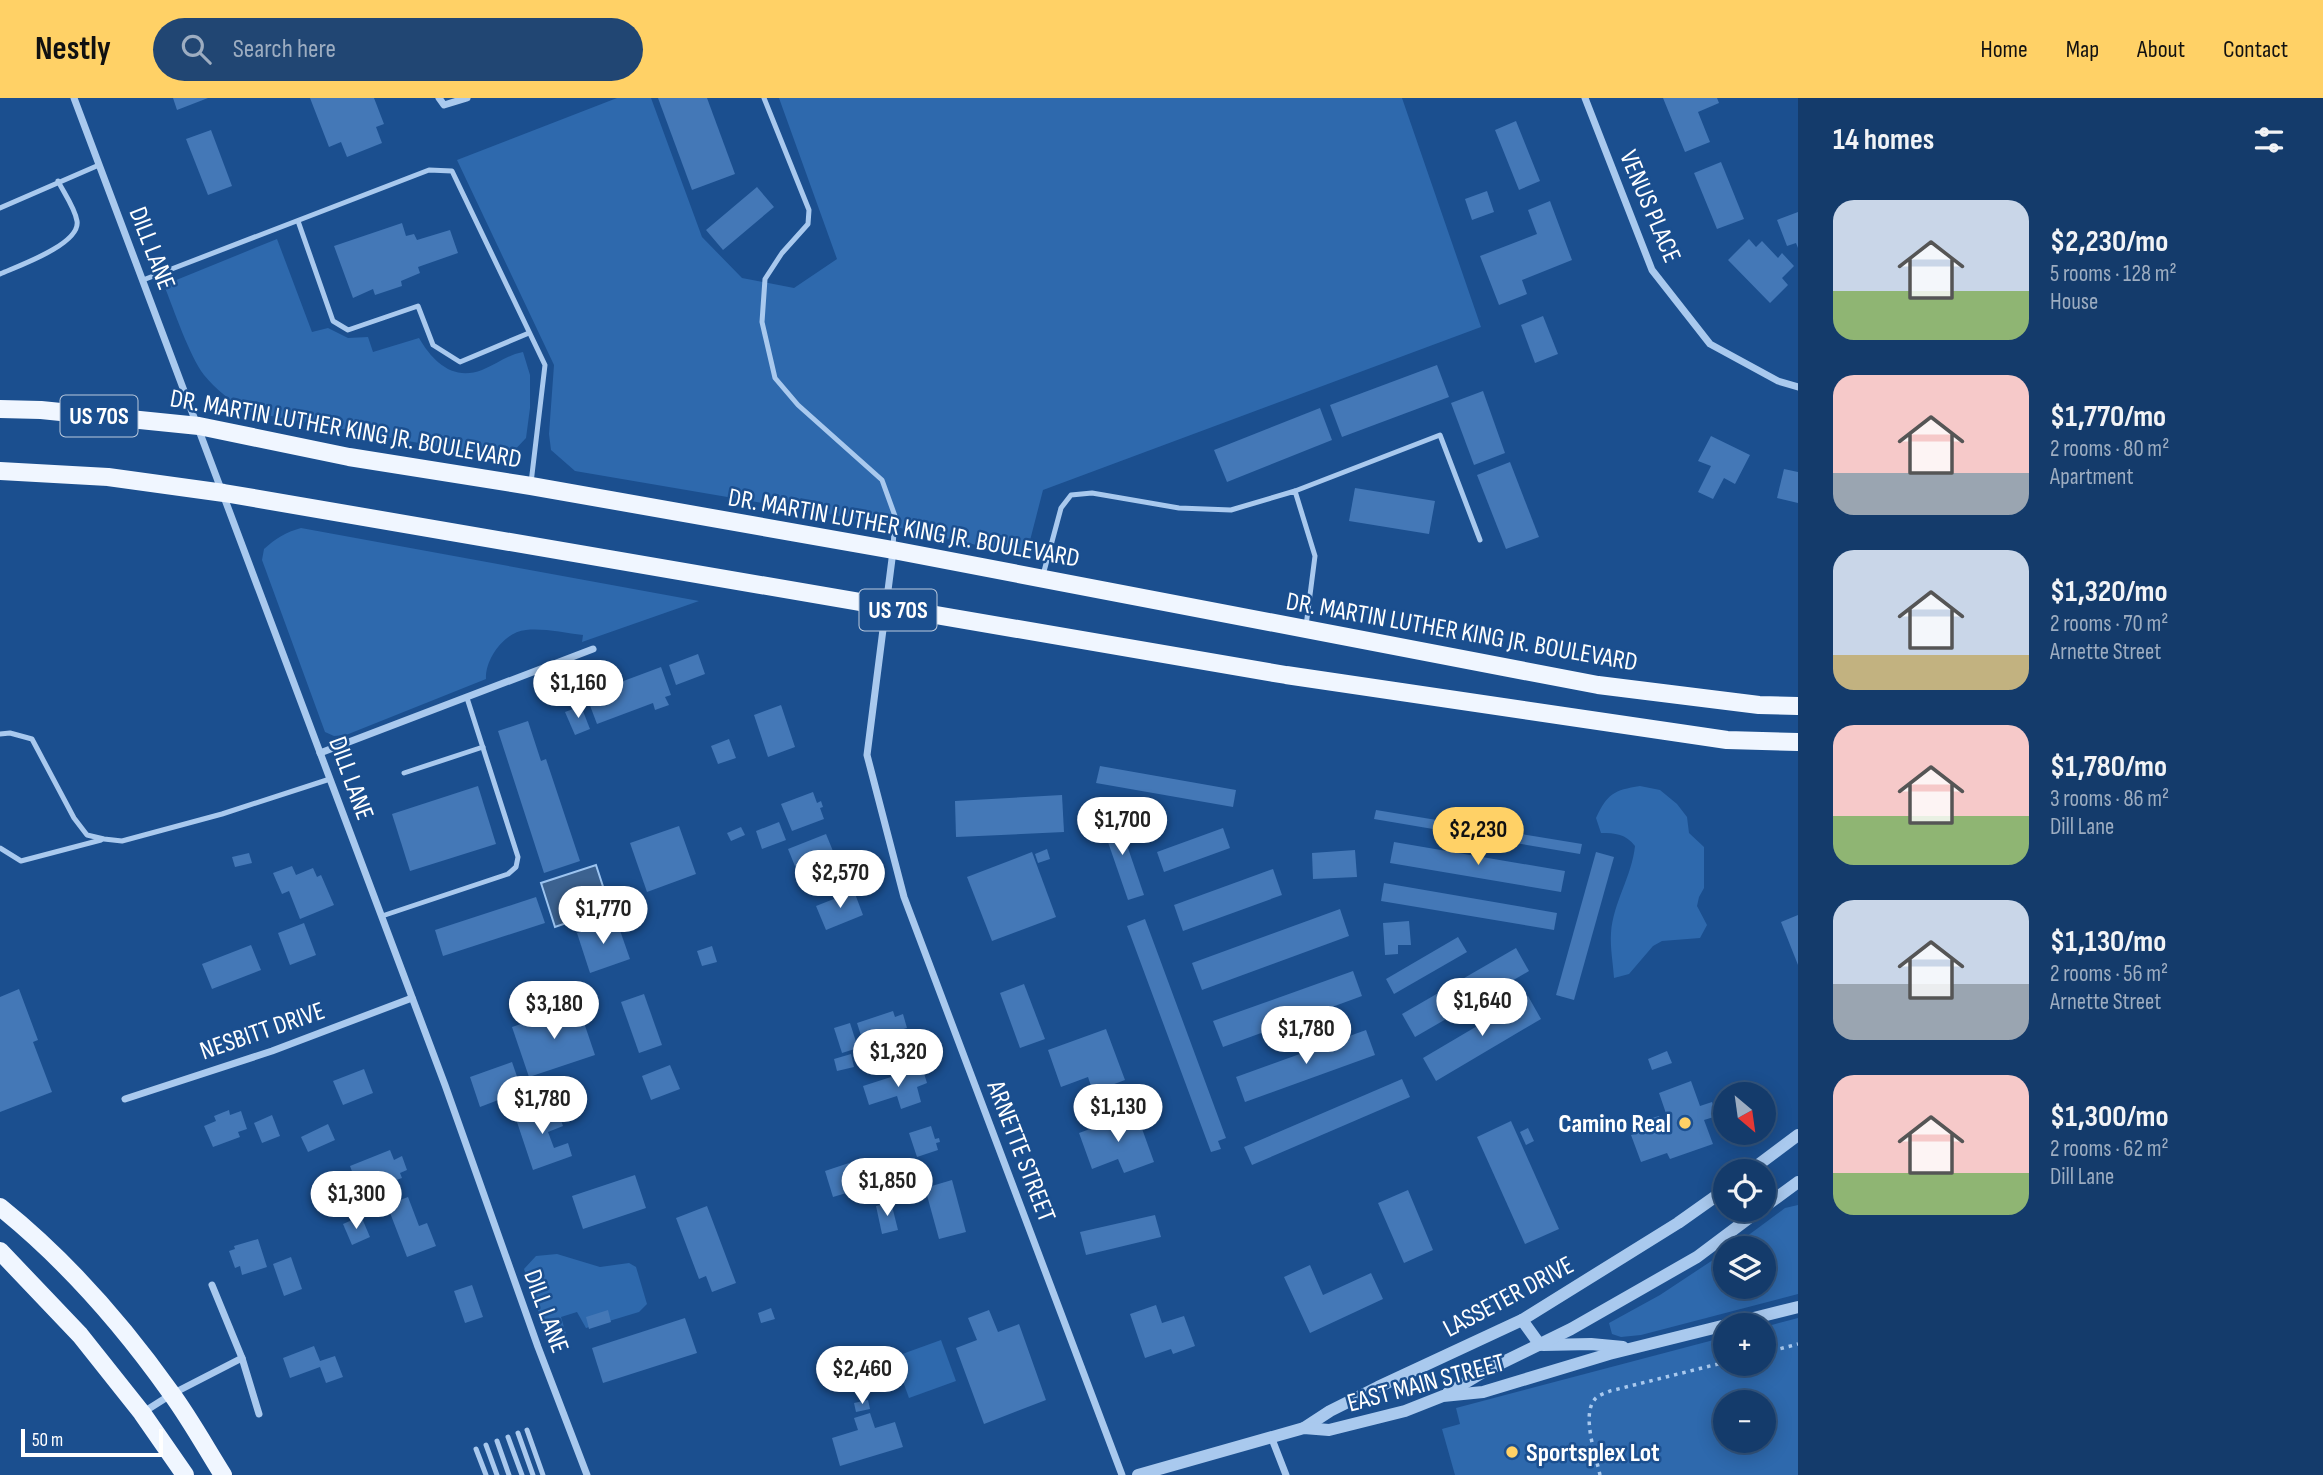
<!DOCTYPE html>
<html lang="en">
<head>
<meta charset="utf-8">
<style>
  body { margin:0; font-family:"Sofia Sans Condensed",sans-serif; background:#214673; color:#f1f3f6; height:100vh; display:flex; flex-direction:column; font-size:26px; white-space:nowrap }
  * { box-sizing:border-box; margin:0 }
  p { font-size:23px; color:#9dadc1 }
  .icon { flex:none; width:38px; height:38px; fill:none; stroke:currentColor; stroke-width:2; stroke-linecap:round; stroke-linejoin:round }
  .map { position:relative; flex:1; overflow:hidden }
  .drawer { display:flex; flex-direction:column; background:#143b6b; width:525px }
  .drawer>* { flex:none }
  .needle { width:46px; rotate:151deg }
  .tools { position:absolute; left:1713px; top:984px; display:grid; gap:14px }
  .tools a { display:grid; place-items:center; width:63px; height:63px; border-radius:50%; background:#143b6b; box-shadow:0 4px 18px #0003,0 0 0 2px #33557e; font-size:35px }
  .scale { position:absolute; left:21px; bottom:18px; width:142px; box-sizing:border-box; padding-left:7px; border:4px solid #fff; border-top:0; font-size:19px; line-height:24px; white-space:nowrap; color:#fff; -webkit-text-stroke:5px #1b4f8f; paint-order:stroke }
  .price { position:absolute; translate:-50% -60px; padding:0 16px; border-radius:24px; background:#fff; color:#222; font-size:23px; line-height:46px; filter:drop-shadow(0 2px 4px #0008) }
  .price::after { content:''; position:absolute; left:50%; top:42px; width:21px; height:16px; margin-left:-10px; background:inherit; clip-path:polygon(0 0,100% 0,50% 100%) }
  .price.current { background:#ffd166; color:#111 }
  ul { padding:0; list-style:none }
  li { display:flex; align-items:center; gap:21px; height:175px; padding:0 35px }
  li span { display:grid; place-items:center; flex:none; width:196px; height:140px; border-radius:21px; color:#555 }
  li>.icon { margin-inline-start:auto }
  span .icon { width:84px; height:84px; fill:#fffc; stroke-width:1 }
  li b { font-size:30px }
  h2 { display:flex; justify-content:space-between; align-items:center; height:84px; padding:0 35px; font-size:30px }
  header { display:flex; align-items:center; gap:42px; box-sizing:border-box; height:98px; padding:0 35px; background:#ffd166; color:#111 }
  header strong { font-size:33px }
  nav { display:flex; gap:38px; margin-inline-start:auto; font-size:24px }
  .search { width:490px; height:63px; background:#214673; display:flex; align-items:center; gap:18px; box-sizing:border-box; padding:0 24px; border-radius:38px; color:#9dadc1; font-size:26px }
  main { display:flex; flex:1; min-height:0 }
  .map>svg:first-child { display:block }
  .green { fill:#2e69ad; fill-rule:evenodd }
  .water { fill:#3c6290; stroke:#9cc4f0; stroke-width:2 }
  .building { fill:#4478b7 }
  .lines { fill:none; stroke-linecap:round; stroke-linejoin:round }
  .path { stroke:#a9c9ee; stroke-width:3.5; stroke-dasharray:3.5 5; stroke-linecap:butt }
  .service { stroke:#a9c9ee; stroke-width:5 }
  .minor { stroke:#a9c9ee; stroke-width:7 }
  .tertiary { stroke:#a9c9ee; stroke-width:12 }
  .primary { stroke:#f0f6ff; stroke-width:18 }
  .poi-dot { fill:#ffd166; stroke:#1b4f8f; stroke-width:2.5 }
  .labels { text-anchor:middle; stroke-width:5; stroke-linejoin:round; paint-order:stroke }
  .shield { fill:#1b4f8f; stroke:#bbcadd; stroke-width:2 }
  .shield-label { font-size:24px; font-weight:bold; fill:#fff }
  .street-label { font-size:26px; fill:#fff; stroke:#1b4f8f }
  .poi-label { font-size:26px; font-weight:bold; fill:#fff; stroke:#1b4f8f; text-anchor:end }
</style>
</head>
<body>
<header>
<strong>Nestly</strong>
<div class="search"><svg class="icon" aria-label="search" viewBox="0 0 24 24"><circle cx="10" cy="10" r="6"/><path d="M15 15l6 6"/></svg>Search here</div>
<nav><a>Home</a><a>Map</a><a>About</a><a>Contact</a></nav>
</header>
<main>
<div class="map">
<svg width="1798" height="1377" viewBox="0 0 1798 1377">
  <rect width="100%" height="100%" fill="#1b4f8f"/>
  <g class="green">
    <path d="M617,0H651L702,139L742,180L794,190L837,161L779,0H1402L1481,229L1043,392L1026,458L869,423L575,373L551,352L549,336L554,267L457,62Z"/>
    <path d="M277,141L312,234L328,230L348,240L368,239L373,254L419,240C433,264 453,283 482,272C497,266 507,257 523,254L530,277V310L526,340L506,361L245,313C231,302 215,291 204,277C189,257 174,212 164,187Z"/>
    <path d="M301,430L699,503L582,544L583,537C565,535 543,530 526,532C504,534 485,561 486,581L346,637L334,638L325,634L262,462L264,451C275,441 286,434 301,430Z"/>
    <path d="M1640,688L1660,692L1677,706L1687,719L1689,735L1704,749V790L1699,799L1697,808L1707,827L1700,840L1662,843L1653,848L1629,876L1614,880C1613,865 1610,849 1611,835C1613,805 1632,778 1635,748C1626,736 1615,735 1601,735L1596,720C1607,696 1614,692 1640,688Z"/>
    <path d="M1798,1107V1196L1641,1237L1621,1239L1612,1236L1609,1225L1660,1197L1725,1154L1726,1188H1764V1150H1731L1785,1110Z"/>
    <path d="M557,1156L600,1169L629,1165L636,1169L647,1206L639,1214L586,1230L577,1214L561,1219L566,1236L551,1237L545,1233L524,1171L536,1158Z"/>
    <path d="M1798,1220V1377H1455L1442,1331L1460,1326L1456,1310L1725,1239L1726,1265H1764V1229ZM1726,1304H1764V1342H1726Z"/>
    <path d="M941,1242L956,1283L909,1300L894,1259Z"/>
  </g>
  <path class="water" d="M596,767L610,810L555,829L541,785Z"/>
  <g class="building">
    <path d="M173,0H208L177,12Z"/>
    <path d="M310,0H374L384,26L376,29L382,45L347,59L341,44L329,49Z"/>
    <path d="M658,0H707L735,76L692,92Z"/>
    <path d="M1663,0H1717L1719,5L1698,14L1710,44L1685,54Z"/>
    <path d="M1516,23L1540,83L1519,92L1495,32Z"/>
    <path d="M211,32L232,88L208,97L186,41Z"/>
    <path d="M1721,64L1744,121L1717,131L1694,75Z"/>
    <path d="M757,89L774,109L723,152L706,132Z"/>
    <path d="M1487,93L1494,114L1472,122L1465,101Z"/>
    <path d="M1550,103L1572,162L1522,182L1527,196L1499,207L1480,158L1537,136L1528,112Z"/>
    <path d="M1798,114V150L1796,145L1787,148L1777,122Z"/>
    <path d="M402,125L406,138L414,136L417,142L450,132L458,155L418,169L420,175L401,183L402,188L375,197L373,191L353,200L334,148Z"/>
    <path d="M1749,141L1756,149L1762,143L1778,160L1782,155L1794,168L1782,180L1788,187L1770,205L1728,162Z"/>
    <path d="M1543,218L1558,256L1535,265L1521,227Z"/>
    <path d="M1437,267L1449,299L1342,339L1330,307Z"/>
    <path d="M1483,293L1505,355L1474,367L1451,305Z"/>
    <path d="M1320,310L1332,342L1227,384L1214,352Z"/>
    <path d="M1711,338L1750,357L1735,386L1724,380L1713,401L1698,394L1711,368L1698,363Z"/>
    <path d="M1510,364L1539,439L1506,451L1477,377Z"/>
    <path d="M1784,371L1798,374V405L1777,400Z"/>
    <path d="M1355,390L1435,403L1429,436L1349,423Z"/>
    <path d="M698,556L705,576L676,587L669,567Z"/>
    <path d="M661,569L671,597L665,599L669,607L655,612L653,605L597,626L586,597Z"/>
    <path d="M781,607L795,649L768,659L754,617Z"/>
    <path d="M581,608L590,631L575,637L565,614Z"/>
    <path d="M528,623L541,663L546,661L580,763L544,775L498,633Z"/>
    <path d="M729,641L736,660L718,666L711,648Z"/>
    <path d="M1100,668L1236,692L1233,709L1096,685Z"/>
    <path d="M478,688L496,746L410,773L392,716Z"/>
    <path d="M813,694L817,705L821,703L823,709L820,710L824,721L792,733L781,706Z"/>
    <path d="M1062,697L1064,734L956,739L955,703Z"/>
    <path d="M1376,712L1582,746L1580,756L1374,721Z"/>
    <path d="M1116,715L1144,797L1128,802L1100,721Z"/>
    <path d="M779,724L786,742L762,751L756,733Z"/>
    <path d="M679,728L696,776L647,794L630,745Z"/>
    <path d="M741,729L745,737L731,743L727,735Z"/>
    <path d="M1223,730L1230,750L1164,774L1157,754Z"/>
    <path d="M826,736L837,763L799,778L788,751Z"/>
    <path d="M1394,744L1565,773L1561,794L1390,765Z"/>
    <path d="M1047,751L1050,761L1038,765L1035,756Z"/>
    <path d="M1355,752L1357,779L1313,781L1312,755Z"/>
    <path d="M1032,754L1056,819L992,843L967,779Z"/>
    <path d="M1596,754L1614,759L1574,902L1556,897Z"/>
    <path d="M249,755L252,765L235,769L232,759Z"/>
    <path d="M292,768L296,777L313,770L317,779L321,777L334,807L300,821L289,793L282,796L273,775Z"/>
    <path d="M1273,771L1282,797L1183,833L1174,807Z"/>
    <path d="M1384,785L1557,815L1554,832L1381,803Z"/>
    <path d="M854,793L863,817L826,832L816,808Z"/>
    <path d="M536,799L545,825L443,858L435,832Z"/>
    <path d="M1340,811L1349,838L1202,892L1192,865Z"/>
    <path d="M1798,817V867L1781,824Z"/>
    <path d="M616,821L630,861L590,875L577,835Z"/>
    <path d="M1145,821L1226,1040L1218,1043L1221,1051L1211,1054L1127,828Z"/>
    <path d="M1409,823L1411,847H1398V856L1385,857L1383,825Z"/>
    <path d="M304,825L316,857L290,867L278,835Z"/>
    <path d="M1458,839L1467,854L1394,896L1386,881Z"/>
    <path d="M251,847L261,872L212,891L202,866Z"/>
    <path d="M712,848L717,864L702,868L697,853Z"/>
    <path d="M1516,850L1529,873L1415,939L1402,916Z"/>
    <path d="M1353,873L1362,898L1223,949L1213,923Z"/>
    <path d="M1024,886L1045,941L1020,950L1000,895Z"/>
    <path d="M19,891L38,942L33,944L52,994L0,1014V899Z"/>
    <path d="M644,896L662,947L639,955L621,904Z"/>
    <path d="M1528,898L1541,921L1436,983L1423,960Z"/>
    <path d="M578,907L595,957L529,979L512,929Z"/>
    <path d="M893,913L895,919L903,916L907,930L900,932L902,938L865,950L857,925Z"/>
    <path d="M850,925L858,950L842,955L834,930Z"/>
    <path d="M1106,931L1125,982L1093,994L1088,979L1061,989L1048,952Z"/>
    <path d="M1366,932L1375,957L1245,1004L1236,979Z"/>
    <path d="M1667,953L1672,965L1652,972L1648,961Z"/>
    <path d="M851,956L854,969L837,973L834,961Z"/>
    <path d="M512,964L522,993L480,1009L470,979Z"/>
    <path d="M670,967L680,991L651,1002L642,978Z"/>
    <path d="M922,969L927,985L917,989L921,1004L901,1011L897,998L869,1007L863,988Z"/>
    <path d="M364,971L373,995L343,1007L333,983Z"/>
    <path d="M1402,981L1410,999L1252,1067L1244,1049Z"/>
    <path d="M1691,983L1700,1008L1712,1004L1717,1018L1704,1022L1713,1046L1670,1061L1667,1055L1641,1064L1631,1037L1656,1029L1652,1020L1659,1018L1662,1026L1669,1024L1659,995Z"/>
    <path d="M555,1005L563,1028L548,1034L554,1050L568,1045L572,1058L533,1072L515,1018Z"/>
    <path d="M229,1012L230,1017L241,1013L247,1031L238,1034L240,1039L213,1049L204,1028L216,1023L214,1018Z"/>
    <path d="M1136,1014L1154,1064L1124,1075L1118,1061L1092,1071L1079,1035Z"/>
    <path d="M272,1017L280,1038L262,1045L254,1025Z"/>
    <path d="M1511,1023L1559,1131L1525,1146L1477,1039Z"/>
    <path d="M328,1026L335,1042L308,1054L301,1039Z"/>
    <path d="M931,1028L935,1041L939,1040L940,1044L936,1045L938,1052L917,1059L909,1035Z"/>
    <path d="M1528,1030L1534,1043L1526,1047L1520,1034Z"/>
    <path d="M390,1052L394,1062L402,1058L407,1072L400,1075L402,1080L360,1095L350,1068Z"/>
    <path d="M855,1063L863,1090L833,1099L825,1073Z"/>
    <path d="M635,1077L646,1110L583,1131L572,1098Z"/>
    <path d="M952,1082L966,1134L939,1141L925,1090Z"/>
    <path d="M1408,1092L1433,1152L1404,1165L1378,1105Z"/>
    <path d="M408,1099L419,1128L427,1125L436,1148L407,1159L387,1107Z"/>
    <path d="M891,1104L898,1132L882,1136L876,1108Z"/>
    <path d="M707,1108L736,1185L712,1194L706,1178L699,1181L676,1120Z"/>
    <path d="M1155,1117L1161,1139L1086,1157L1080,1134Z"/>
    <path d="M361,1118L370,1139L352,1147L343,1126Z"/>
    <path d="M258,1141L267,1169L242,1177L240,1168L235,1170L229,1153L235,1151L234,1148Z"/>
    <path d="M291,1159L302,1191L284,1198L273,1166Z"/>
    <path d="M1310,1167L1323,1197L1371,1175L1383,1201L1310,1235L1284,1179Z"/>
    <path d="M472,1187L483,1219L465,1225L454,1193Z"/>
    <path d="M1156,1207L1162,1225L1184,1218L1195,1248L1173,1256L1171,1251L1145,1260L1130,1216Z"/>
    <path d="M771,1210L775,1221L761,1225L758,1215Z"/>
    <path d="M608,1212L611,1224L589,1231L586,1219Z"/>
    <path d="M989,1212L998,1234L1019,1226L1046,1302L984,1326L956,1250L977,1242L968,1220Z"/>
    <path d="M685,1220L697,1255L603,1285L592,1250Z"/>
    <path d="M314,1248L320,1263L335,1258L343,1279L326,1285L320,1269L290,1280L283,1260Z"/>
    <path d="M868,1302L870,1311L856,1314L854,1305Z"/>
    <path d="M870,1315L875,1330L895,1324L903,1349L840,1368L832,1340L858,1332L854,1320Z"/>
  </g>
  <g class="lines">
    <g class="path">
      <path d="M1764,1255L1798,1246"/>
      <path d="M1600,1377C1596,1358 1581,1317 1595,1301C1598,1297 1606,1295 1610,1293L1726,1264"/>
    </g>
    <g class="service">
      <path d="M764,0L809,112L808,126L782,155L765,181L762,224L775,280L798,307L882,382L895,418L893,449"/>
      <path d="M0,110L99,67"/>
      <path d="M298,123L333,223L348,232L418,208L433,247L460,264L529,235"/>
      <path d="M0,176C18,168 81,146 77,123C75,110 64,95 58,83"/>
      <path d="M143,182L429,72L452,73L545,267L531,385"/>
      <path d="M1295,393L1440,337L1480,442"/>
      <path d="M1043,477L1061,410L1071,397L1092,395L1179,410L1231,412L1295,393L1315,458L1306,528"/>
      <path d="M0,636L10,635L32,641L74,720L87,737L104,741L122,743L222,716L330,681"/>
      <path d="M404,675L483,649"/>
      <path d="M0,750L21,763L101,742"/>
      <path d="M382,818L508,776L516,769L518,759L467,600"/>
      <path d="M527,1332L543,1377"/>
      <path d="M518,1335L533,1377"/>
      <path d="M508,1339L522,1377"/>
      <path d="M497,1343L509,1377"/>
      <path d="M486,1347L497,1377"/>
      <path d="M476,1351L486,1377"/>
    </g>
    <g class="minor">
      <path d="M74,0L445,987L538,1249L587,1377"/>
      <path d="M439,0L444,7L467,0"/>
      <path d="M1585,0L1652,172L1710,246L1778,283L1798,289"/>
      <path d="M893,453L867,657L904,799L1122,1377"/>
      <path d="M320,655L593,551"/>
      <path d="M125,1001L272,953L412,900"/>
      <path d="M212,1187L242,1260L259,1316"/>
      <path d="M142,1315L172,1296L242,1260"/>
      <path d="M1272,1341L1286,1377"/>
    </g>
    <g class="tertiary">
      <path d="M1750,1073L1798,1037"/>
      <path d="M1764,1109L1798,1084"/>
      <path d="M1522,1222L1540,1247"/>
      <path d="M1726,1227L1798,1209"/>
      <path d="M1543,1247L1591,1246L1623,1249"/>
      <path d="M1448,1295L1483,1274L1571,1231L1697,1159L1761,1111"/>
      <path d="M1304,1330L1330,1313L1378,1289L1522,1222L1678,1125L1726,1091"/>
      <path d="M1138,1377L1304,1330L1329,1332L1405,1313L1443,1298L1483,1294L1609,1256L1726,1227"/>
    </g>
    <g class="primary">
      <path d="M0,311L41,312L199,328L349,359L531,388L893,452L1598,587L1759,607L1798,608"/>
      <path d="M0,373L108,379L224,395L1286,577L1727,642L1798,644"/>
      <path d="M0,1109C66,1162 122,1226 171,1295C190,1321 206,1350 223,1377"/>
      <path d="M0,1153L80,1237L142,1315L185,1377"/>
    </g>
  </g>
  <g class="poi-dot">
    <circle cx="1685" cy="1025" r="7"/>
    <circle cx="1512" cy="1354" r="7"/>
  </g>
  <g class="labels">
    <g class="shield">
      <rect x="60.5" y="297.5" width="77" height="41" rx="5"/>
      <rect x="859.5" y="491.5" width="77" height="41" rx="5"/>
    </g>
    <g class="shield-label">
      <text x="99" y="326">US 70S</text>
      <text x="898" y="520">US 70S</text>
    </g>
    <g class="street-label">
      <text transform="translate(1651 108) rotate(67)" y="9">VENUS PLACE</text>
      <text transform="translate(153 150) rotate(69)" y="9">DILL LANE</text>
      <text transform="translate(346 330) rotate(10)" y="9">DR. MARTIN LUTHER KING JR. BOULEVARD</text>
      <text transform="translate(904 429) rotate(10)" y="9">DR. MARTIN LUTHER KING JR. BOULEVARD</text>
      <text transform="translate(1462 533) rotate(10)" y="9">DR. MARTIN LUTHER KING JR. BOULEVARD</text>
      <text transform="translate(352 680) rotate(70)" y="9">DILL LANE</text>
      <text transform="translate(262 932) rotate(-19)" y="9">NESBITT DRIVE</text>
      <text transform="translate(1022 1053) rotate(69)" y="9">ARNETTE STREET</text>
      <text transform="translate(1508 1198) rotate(-28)" y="9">LASSETER DRIVE</text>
      <text transform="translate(547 1213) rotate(70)" y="9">DILL LANE</text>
      <text transform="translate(1426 1284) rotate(-15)" y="9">EAST MAIN STREET</text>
    </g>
    <g class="poi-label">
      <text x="1671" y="1034">Camino Real</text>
      <text x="1526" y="1363" text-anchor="start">Sportsplex Lot</text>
    </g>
  </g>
</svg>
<div class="tools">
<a><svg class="needle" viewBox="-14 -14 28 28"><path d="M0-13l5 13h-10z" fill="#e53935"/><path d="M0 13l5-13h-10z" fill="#9dadc1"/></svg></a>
<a><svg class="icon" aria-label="locate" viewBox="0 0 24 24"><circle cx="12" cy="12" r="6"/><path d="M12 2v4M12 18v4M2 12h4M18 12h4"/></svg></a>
<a><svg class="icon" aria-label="layers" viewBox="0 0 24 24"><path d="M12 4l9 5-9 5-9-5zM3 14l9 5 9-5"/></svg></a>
<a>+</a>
<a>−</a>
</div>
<div class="scale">50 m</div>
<b class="price" style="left:578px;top:622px">$1,160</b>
<b class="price" style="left:1122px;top:759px">$1,700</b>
<b class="price current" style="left:1478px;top:769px">$2,230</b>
<b class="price" style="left:840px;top:812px">$2,570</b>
<b class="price" style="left:603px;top:848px">$1,770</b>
<b class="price" style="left:1482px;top:940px">$1,640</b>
<b class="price" style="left:554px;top:943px">$3,180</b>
<b class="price" style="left:1306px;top:968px">$1,780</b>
<b class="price" style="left:898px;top:991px">$1,320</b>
<b class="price" style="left:542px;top:1038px">$1,780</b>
<b class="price" style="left:1118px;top:1046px">$1,130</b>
<b class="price" style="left:887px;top:1120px">$1,850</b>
<b class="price" style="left:356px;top:1133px">$1,300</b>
<b class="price" style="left:862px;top:1308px">$2,460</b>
</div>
<section class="drawer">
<h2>14 homes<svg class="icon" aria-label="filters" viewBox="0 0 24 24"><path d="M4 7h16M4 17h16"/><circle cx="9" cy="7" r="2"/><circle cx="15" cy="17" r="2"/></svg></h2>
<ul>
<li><span style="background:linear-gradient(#c9d6e8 65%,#8fb573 0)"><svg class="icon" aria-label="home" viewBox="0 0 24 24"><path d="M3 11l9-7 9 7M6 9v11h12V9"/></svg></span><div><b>$2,230/mo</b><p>5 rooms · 128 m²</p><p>House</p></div></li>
<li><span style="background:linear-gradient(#f6c9c9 70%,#9aa5b1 0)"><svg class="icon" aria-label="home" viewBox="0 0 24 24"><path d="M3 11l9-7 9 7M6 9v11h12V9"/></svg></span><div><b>$1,770/mo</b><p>2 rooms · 80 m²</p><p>Apartment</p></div></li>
<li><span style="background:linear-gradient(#c9d6e8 75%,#c2b280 0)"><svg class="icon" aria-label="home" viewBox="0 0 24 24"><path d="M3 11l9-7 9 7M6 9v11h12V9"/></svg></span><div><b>$1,320/mo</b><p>2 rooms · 70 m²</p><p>Arnette Street</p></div></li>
<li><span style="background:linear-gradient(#f6c9c9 65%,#8fb573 0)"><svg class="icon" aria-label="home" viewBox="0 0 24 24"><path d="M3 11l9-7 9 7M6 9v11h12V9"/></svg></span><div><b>$1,780/mo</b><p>3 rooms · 86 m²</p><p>Dill Lane</p></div></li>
<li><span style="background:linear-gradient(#c9d6e8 60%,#9aa5b1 0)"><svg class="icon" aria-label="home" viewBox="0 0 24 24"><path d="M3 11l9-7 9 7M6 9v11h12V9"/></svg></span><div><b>$1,130/mo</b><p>2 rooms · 56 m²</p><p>Arnette Street</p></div></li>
<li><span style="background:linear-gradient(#f6c9c9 70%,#8fb573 0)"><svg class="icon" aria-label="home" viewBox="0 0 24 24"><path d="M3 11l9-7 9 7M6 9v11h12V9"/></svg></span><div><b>$1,300/mo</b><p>2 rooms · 62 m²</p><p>Dill Lane</p></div></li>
</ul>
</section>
</main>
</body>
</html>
